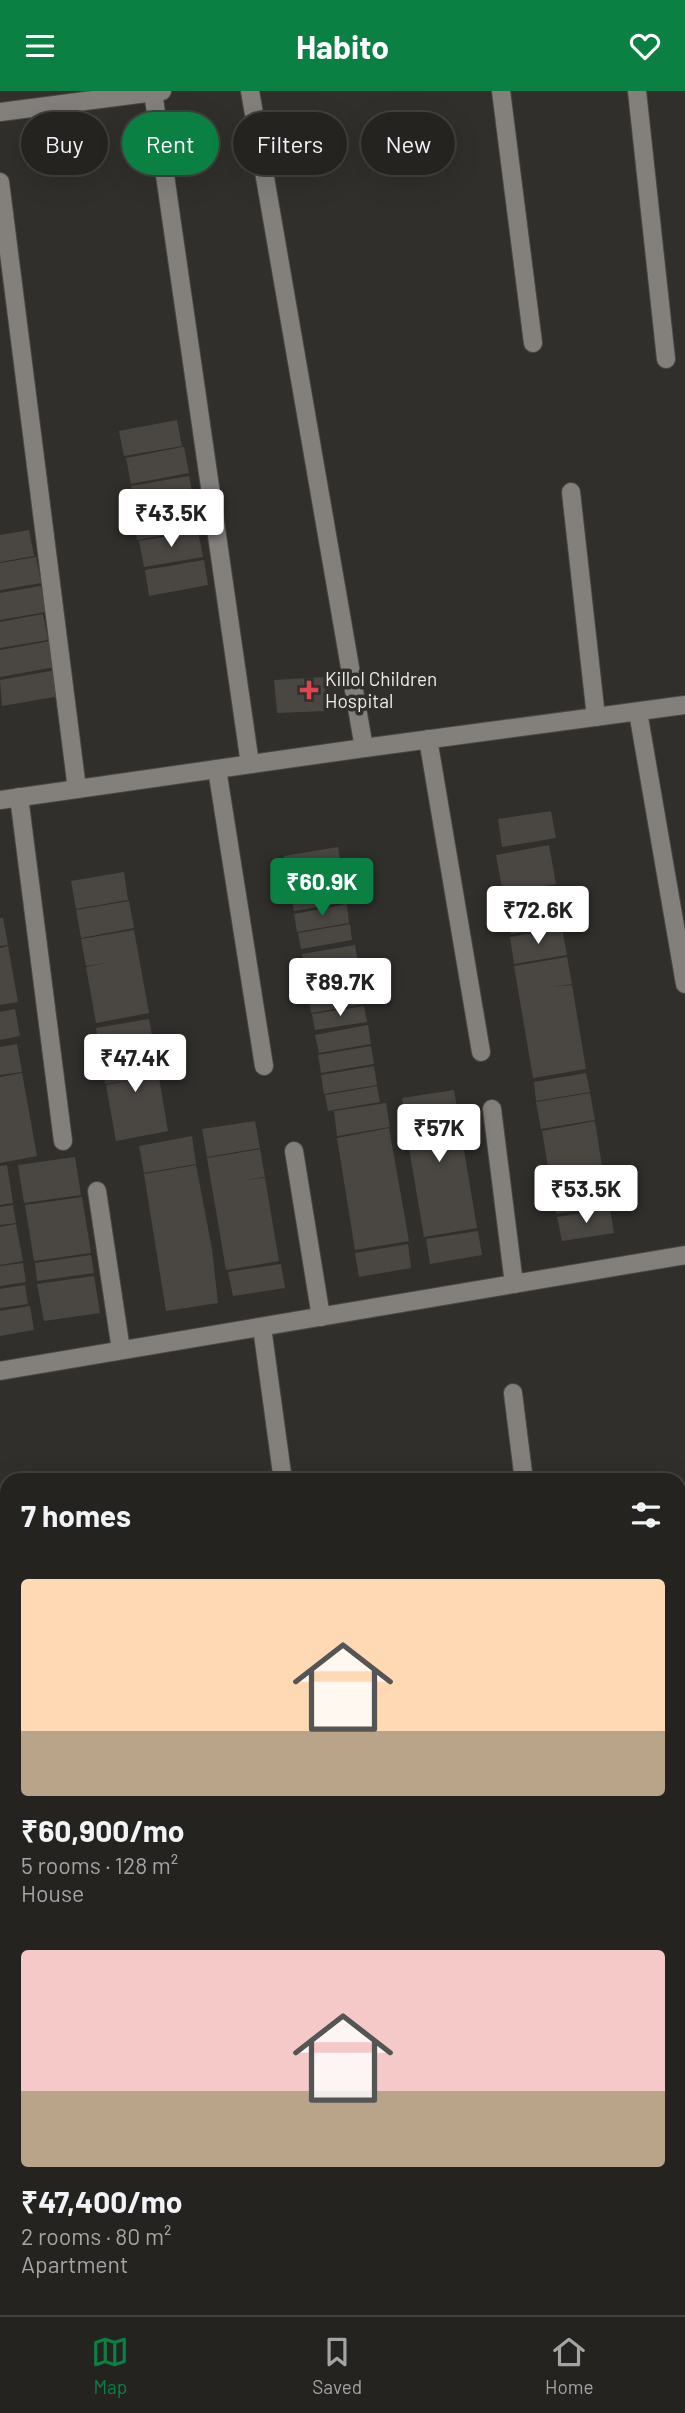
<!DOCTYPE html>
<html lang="en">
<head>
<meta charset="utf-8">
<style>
  body { margin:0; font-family:Barlow,sans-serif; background:#312f2d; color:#f1f3f6; height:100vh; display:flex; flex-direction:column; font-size:26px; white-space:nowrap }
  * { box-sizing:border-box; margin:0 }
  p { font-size:23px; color:#a3a4a5 }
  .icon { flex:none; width:38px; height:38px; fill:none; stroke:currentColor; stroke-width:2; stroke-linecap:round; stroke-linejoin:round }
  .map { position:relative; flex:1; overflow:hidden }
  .panel { position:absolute; left:0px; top:1382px; width:686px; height:842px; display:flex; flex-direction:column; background:#252320; border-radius:21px 21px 0 0; box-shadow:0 7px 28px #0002,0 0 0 2px #42403e }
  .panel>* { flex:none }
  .hud { position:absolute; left:21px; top:21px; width:644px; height:63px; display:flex; gap:14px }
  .price { position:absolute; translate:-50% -60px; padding:0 16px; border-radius:7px; background:#fff; color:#222; font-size:23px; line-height:46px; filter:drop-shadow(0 2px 4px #0008) }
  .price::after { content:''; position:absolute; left:50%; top:42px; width:21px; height:16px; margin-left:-10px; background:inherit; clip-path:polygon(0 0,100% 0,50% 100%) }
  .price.active { background:#0b8043; color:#fff }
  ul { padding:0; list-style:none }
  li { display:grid; align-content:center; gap:14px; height:371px; padding:0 21px }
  li span { display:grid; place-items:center; height:217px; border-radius:7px; color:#555 }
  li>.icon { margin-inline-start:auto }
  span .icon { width:126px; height:126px; fill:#fffc; stroke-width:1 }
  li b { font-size:30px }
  h2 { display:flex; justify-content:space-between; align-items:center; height:84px; padding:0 21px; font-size:30px }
  .pill { padding:0 24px; border-radius:32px; background:#252320; box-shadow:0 7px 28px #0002,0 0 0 2px #42403e; font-size:24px; line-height:63px }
  .pill.active { background:#0b8043; color:#fff }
  header { display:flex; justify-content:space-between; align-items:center; height:91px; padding:0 21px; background:#0b8043; color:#fff; font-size:32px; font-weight:700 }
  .menu { display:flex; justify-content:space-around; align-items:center; height:98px; border-top:2px solid #42403e; background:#252320; font-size:19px; color:#a3a4a5 }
  .menu a { display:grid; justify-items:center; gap:4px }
  .menu .active { color:#0b8043 }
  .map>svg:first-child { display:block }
  .building { fill:#4a4743 }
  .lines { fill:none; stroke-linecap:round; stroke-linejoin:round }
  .street-casing { stroke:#4c4a47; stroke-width:20 }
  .secondary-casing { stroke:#4c4a47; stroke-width:20 }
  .street { stroke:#83807c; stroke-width:18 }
  .secondary { stroke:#83807c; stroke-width:18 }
  .health-dot { fill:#e0444e; stroke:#312f2b; stroke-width:2.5 }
  .labels { text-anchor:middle; stroke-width:7; stroke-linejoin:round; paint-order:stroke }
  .poi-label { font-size:19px; fill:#ecebe8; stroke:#312f2b; text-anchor:start }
</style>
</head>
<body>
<header><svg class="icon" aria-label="menu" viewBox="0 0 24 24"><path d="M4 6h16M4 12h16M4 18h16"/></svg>Habito<svg class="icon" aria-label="heart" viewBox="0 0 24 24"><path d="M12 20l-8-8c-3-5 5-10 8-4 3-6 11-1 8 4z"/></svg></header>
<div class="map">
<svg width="685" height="2224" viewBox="0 0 685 2224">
  <rect width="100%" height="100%" fill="#312f2b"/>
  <g class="building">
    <path d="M177,329L182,355L124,365L119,340Z"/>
    <path d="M182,356H184L189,382L131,393L126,367Z"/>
    <path d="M189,385L194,411L191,412L196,439L137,449L133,423L164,418L136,421L131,395Z"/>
    <path d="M29,439L34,465L0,471V444Z"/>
    <path d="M198,440L203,466L144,476L139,450Z"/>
    <path d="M36,466L41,492L0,499V472Z"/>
    <path d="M204,469L208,494L149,505L145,479Z"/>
    <path d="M41,495L46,521L0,529V502Z"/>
    <path d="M43,523L48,549L0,557V531Z"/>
    <path d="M51,550L55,576L0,586V559Z"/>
    <path d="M56,579L60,605L2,615L0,589Z"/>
    <path d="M325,586L326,620L277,622L274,589Z"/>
    <path d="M551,720L556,747L502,756L498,728Z"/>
    <path d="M549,754L556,793L503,803L496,764Z"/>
    <path d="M338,756L347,811L294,820L284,765Z"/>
    <path d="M124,781L128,809L76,818L71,790Z"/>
    <path d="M557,795L564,834L511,843L504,804Z"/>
    <path d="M129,810L134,837L81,847L76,819Z"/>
    <path d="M347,813L349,832L297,841L294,823Z"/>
    <path d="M0,827H3L8,854L0,855Z"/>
    <path d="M350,833L352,849L301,858L298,842Z"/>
    <path d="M562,837L567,864L514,873L510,846Z"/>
    <path d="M134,839L149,922L96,932L86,876L105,872L86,875L81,848Z"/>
    <path d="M355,854L358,872L306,881L302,863Z"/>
    <path d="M8,855L18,911L0,914V857Z"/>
    <path d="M567,866L572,893L552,896L572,894L586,978L533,987L514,875Z"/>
    <path d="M358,874L362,892L308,902L306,883Z"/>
    <path d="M361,895L364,913L311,922L308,903Z"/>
    <path d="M364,915L367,931L315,939L312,923Z"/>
    <path d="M15,918L20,945L0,949V921Z"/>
    <path d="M149,928L154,955L100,964L96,937Z"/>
    <path d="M368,934L371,953L319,962L315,944Z"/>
    <path d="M17,953L22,981L0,984V956Z"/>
    <path d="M371,955L374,973L321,982L318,964Z"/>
    <path d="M154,956L168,1040L116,1050L106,994L132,989L105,993L100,966Z"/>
    <path d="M374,975L377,994L324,1003L321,984Z"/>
    <path d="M22,982L37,1065L0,1072V986Z"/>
    <path d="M586,982L590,1001L536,1010L534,991Z"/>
    <path d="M377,995L380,1011L328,1020L325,1004Z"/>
    <path d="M454,999L477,1137L424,1146L405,1034L450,1026L406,1032L402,1007Z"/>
    <path d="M590,1002L595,1029L541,1038L536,1011Z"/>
    <path d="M386,1012L390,1036L337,1045L334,1020Z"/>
    <path d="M255,1030L260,1057L207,1066L202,1038Z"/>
    <path d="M595,1030L608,1114L556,1123L542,1040Z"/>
    <path d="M389,1037L409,1150L355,1159L337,1047Z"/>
    <path d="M192,1045L196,1073L144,1082L139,1055Z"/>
    <path d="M260,1058L265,1086L245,1089L265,1087L279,1170L226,1179L207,1067Z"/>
    <path d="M75,1066L81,1104L24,1112L18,1074Z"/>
    <path d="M7,1074L13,1112L0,1114V1075Z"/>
    <path d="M196,1074L212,1158L218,1212L166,1220L144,1083Z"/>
    <path d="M82,1106L91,1162L34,1170L25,1114Z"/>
    <path d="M13,1114L16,1132L0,1134V1116Z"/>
    <path d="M610,1118L614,1142L562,1150L557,1126Z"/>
    <path d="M16,1133L23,1170L0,1174V1136Z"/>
    <path d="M478,1140L482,1164L430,1173L426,1148Z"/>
    <path d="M408,1153L411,1177L359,1186L355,1162Z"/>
    <path d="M91,1164L94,1182L37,1190L35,1172Z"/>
    <path d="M23,1172L26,1191L0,1195V1175Z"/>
    <path d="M281,1173L285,1197L233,1205L228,1181Z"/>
    <path d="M94,1185L100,1222L44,1230L37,1193Z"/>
    <path d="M25,1194L28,1213L0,1217V1198Z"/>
    <path d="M30,1215L34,1239L0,1245V1220Z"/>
  </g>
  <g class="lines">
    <g class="street-casing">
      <g id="street">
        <path d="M250,0L364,657"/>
        <path d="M501,0L533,252"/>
        <path d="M637,0L666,268"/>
        <path d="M153,1L250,673"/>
        <path d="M0,21L162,0"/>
        <path d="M0,91L77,698"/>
        <path d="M571,401L596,626"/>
        <path d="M638,621L685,893"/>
        <path d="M428,648L481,961"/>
        <path d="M217,678L264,975"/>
        <path d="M19,706L63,1050"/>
        <path d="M492,1018L514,1193"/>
        <path d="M294,1060L321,1226"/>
        <path d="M97,1100L121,1259"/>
        <path d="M262,1236L283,1390"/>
        <path d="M0,1280L685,1164"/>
        <path d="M513,1302L524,1390"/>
        <path d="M679,1603L685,1602"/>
        <path d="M679,1777L685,1822"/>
        <path d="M679,1848L685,1847"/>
      </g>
    </g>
    <g class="secondary-casing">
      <g id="secondary">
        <path d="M0,709L364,657L685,614"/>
        <path d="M0,1502L7,1510"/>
        <path d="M367,2217L368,2224"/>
      </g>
    </g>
    <use href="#street" class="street"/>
    <use href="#secondary" class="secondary"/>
  </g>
  <path class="health-dot" d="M305.5 588.5h7v7h7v7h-7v7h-7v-7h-7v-7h7z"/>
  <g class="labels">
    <g class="poi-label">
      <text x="325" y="595">Killol Children<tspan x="325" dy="22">Hospital</tspan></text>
    </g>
  </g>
</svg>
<b class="price" style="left:171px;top:458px">₹43.5K</b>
<b class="price active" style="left:322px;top:827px">₹60.9K</b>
<b class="price" style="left:538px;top:855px">₹72.6K</b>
<b class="price" style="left:340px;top:927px">₹89.7K</b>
<b class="price" style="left:135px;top:1003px">₹47.4K</b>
<b class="price" style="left:439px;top:1073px">₹57K</b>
<b class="price" style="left:586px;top:1134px">₹53.5K</b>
<div class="hud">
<a class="pill">Buy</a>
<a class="pill active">Rent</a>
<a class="pill">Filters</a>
<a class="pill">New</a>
</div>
<section class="panel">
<h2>7 homes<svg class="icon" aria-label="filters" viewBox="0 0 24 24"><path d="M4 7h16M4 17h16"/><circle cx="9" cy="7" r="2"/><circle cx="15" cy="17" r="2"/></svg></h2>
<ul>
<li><span style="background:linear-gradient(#ffd9b3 70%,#b9a48a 0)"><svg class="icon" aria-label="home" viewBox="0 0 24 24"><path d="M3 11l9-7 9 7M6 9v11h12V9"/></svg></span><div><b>₹60,900/mo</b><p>5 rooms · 128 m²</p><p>House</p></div></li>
<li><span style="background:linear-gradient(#f6c9c9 65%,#b9a48a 0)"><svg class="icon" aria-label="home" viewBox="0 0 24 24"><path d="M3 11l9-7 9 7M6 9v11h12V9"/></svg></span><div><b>₹47,400/mo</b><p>2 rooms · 80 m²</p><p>Apartment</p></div></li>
</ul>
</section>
</div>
<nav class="menu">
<a class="active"><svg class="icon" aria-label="map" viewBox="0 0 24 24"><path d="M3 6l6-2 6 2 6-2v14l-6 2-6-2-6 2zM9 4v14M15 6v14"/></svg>Map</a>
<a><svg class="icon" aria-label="saved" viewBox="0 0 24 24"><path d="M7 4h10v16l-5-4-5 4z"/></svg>Saved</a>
<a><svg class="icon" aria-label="home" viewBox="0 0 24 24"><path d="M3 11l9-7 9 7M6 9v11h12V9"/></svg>Home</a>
</nav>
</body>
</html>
